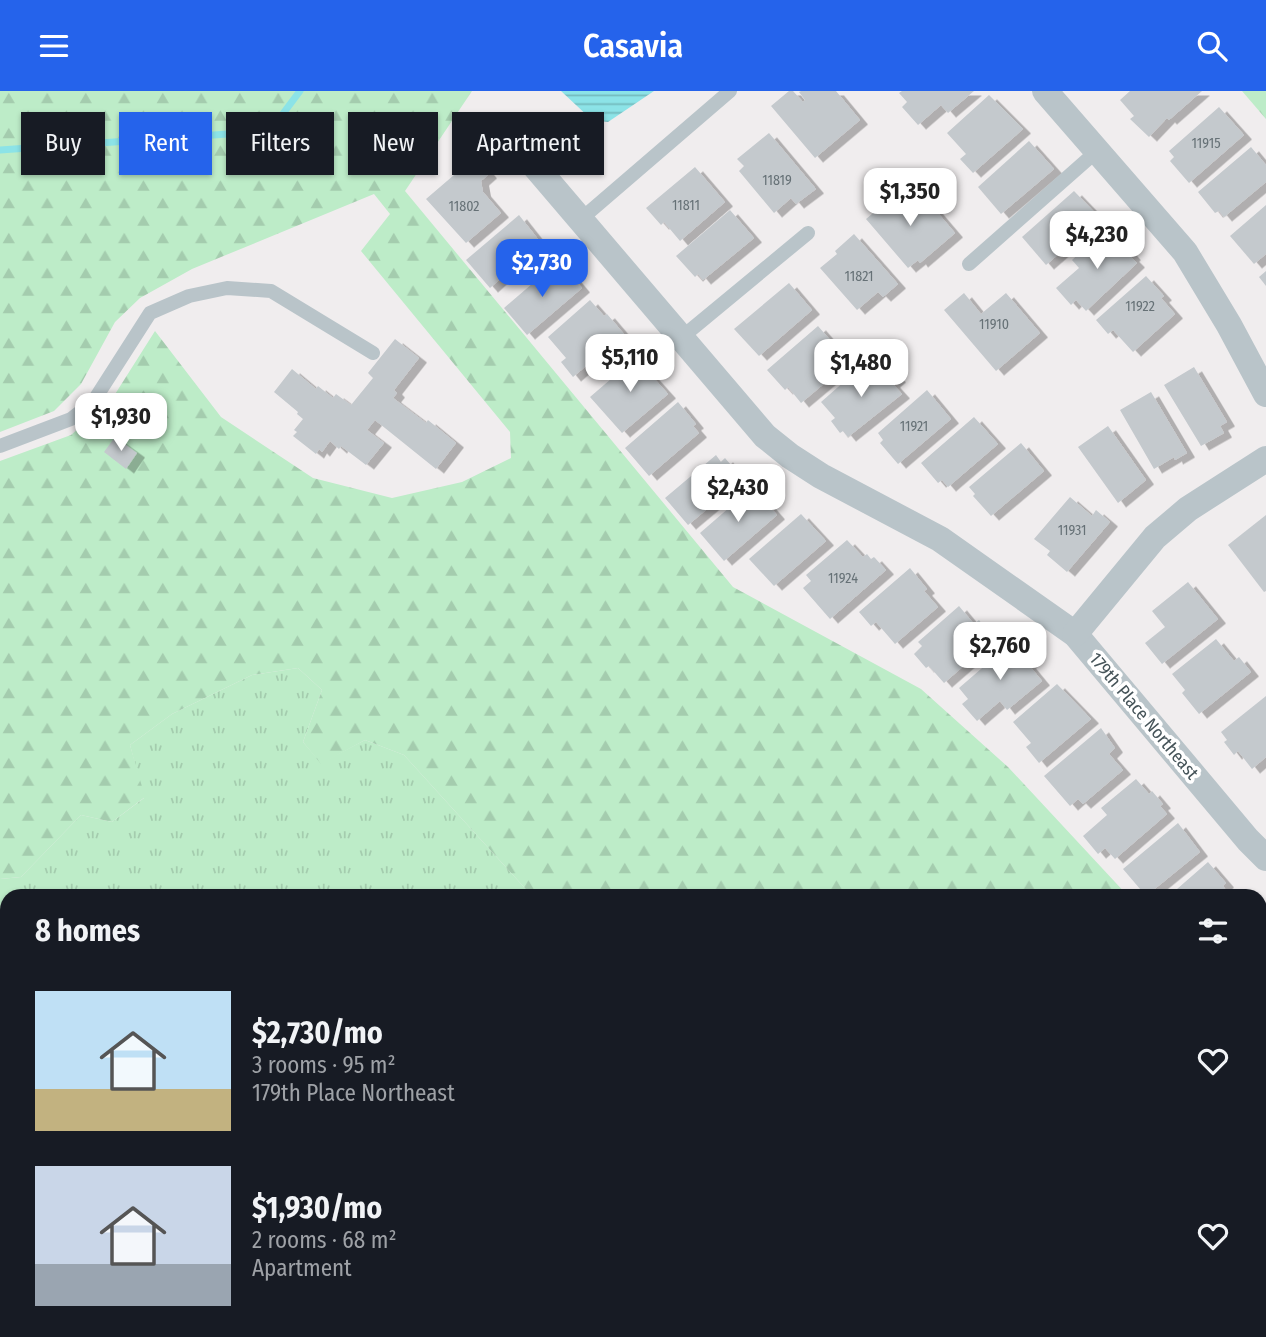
<!DOCTYPE html>
<html lang="en">
<head>
<meta charset="utf-8">
<style>
  body { margin:0; font-family:"Fira Sans Condensed",sans-serif; background:#242831; color:#f1f3f6; height:100vh; display:flex; flex-direction:column; font-size:26px; white-space:nowrap }
  * { box-sizing:border-box; margin:0 }
  p { font-size:23px; color:#9ea1a6 }
  .icon { flex:none; width:38px; height:38px; fill:none; stroke:currentColor; stroke-width:2; stroke-linecap:round; stroke-linejoin:round }
  .map { position:relative; flex:1; overflow:hidden }
  .details { position:absolute; left:0px; top:798px; width:1267px; height:448px; display:flex; flex-direction:column; background:#171b24; border-radius:21px 21px 0 0; box-shadow:0 2px 5px #0004 }
  .details>* { flex:none }
  .top-card { position:absolute; left:21px; top:21px; width:700px; height:63px; display:flex; gap:14px }
  .price { position:absolute; translate:-50% -60px; padding:0 16px; border-radius:14px; background:#fff; color:#222; font-size:23px; line-height:46px; filter:drop-shadow(0 2px 4px #0008) }
  .price::after { content:''; position:absolute; left:50%; top:42px; width:21px; height:16px; margin-left:-10px; background:inherit; clip-path:polygon(0 0,100% 0,50% 100%) }
  .price.current { background:#2563eb; color:#fff }
  ul { padding:0; list-style:none }
  li { display:flex; align-items:center; gap:21px; height:175px; padding:0 35px }
  li span { display:grid; place-items:center; flex:none; width:196px; height:140px; border-radius:0px; color:#555 }
  li>.icon { margin-inline-start:auto }
  span .icon { width:84px; height:84px; fill:#fffc; stroke-width:1 }
  li b { font-size:30px }
  h2 { display:flex; justify-content:space-between; align-items:center; height:84px; padding:0 35px; font-size:30px }
  .tag { padding:0 24px; border-radius:0px; background:#171b24; box-shadow:0 2px 5px #0004; font-size:24px; line-height:63px }
  .tag.current { background:#2563eb; color:#fff }
  header { display:flex; justify-content:space-between; align-items:center; height:91px; padding:0 35px; background:#2563eb; color:#fff; font-size:32px; font-weight:600 }
  .map>svg:first-child { display:block }
  .grass { fill:url(#grass-tufts) }
  .forest { fill:url(#forest-firs) }
  .water { fill:url(#water-rules) }
  .lines { fill:none; stroke-linecap:round; stroke-linejoin:round }
  .stream { stroke:#8ce3e7; stroke-width:7 }
  .building { fill:#c4c9cd; filter:url(#shadow) }
  .path { stroke:#77c893; stroke-width:4.5; stroke-dasharray:5 3.5; stroke-linecap:butt }
  .lane { stroke:#b9c4c9; stroke-width:14 }
  .street { stroke:#b9c4c9; stroke-width:26 }
  .labels { text-anchor:middle; stroke-width:7; stroke-linejoin:round; paint-order:stroke }
  .number-label { font-size:14px; fill:#667176 }
  .street-label { font-size:18px; fill:#465459; stroke:#fff }
</style>
</head>
<body>
<header><svg class="icon" aria-label="menu" viewBox="0 0 24 24"><path d="M4 6h16M4 12h16M4 18h16"/></svg>Casavia<svg class="icon" aria-label="search" viewBox="0 0 24 24"><circle cx="10" cy="10" r="6"/><path d="M15 15l6 6"/></svg></header>
<div class="map">
<svg width="1266" height="1246" viewBox="0 0 1266 1246">
  <defs>
    <pattern id="grass-tufts" width="24" height="20" patternUnits="userSpaceOnUse" patternTransform="scale(1.75)"><rect width="24" height="20" fill="#bdecc8"/><path d="M3 7l-1-3M5 7V3M7 7l1-3M15 17l-1-3M17 17v-4M19 17l1-3" fill="none" stroke="#a4ccae"/></pattern>
    <pattern id="forest-firs" width="22" height="20" patternUnits="userSpaceOnUse" patternTransform="scale(1.75)"><rect width="22" height="20" fill="#bdecc8"/><path d="M5 1l3.5 6h-7zM16 11l3.5 6h-7z" fill="#a4ccae"/></pattern>
    <pattern id="water-rules" width="6" height="5" patternUnits="userSpaceOnUse" patternTransform="scale(1.75)"><rect width="6" height="5" fill="#8ce3e7"/><path d="M0 2.5h6" fill="none" stroke="#74bbbe"/></pattern>
    <filter id="shadow"><feDropShadow dx="8" dy="4.5" stdDeviation="0" flood-color="#0004"/></filter>
  </defs>
  <rect width="100%" height="100%" fill="#f0edee"/>
  <g class="grass">
    <path d="M298,577L322,599L303,651L321,672L365,649L404,664L532,805H7V951L0,956V788L21,786L81,724L112,731L144,707L130,654L172,623L252,584Z"/>
    <path d="M7,1186V1239H457L444,1246H0V1191Z"/>
  </g>
  <g class="forest">
    <path d="M0,0H472L405,100L733,496L921,598L1008,676L1128,805H532L404,664L365,649L321,673L303,651L322,599L298,577L252,584L172,623L130,654L145,706L112,731L81,724L21,786L0,788V370L71,344L112,308L155,240L221,326L313,387L392,407L462,391L511,367L510,341L361,160L390,123L374,103L192,178L140,207L115,231L81,293L54,320L0,341Z"/>
    <path d="M1242,0H1266V28Z"/>
    <path d="M1260,923L1266,927V1246H818L790,1239H1260Z"/>
    <path d="M457,1239H640L618,1246H444Z"/>
  </g>
  <path class="water" d="M561,0H654L608,31L592,29Z"/>
  <g class="lines">
    <g class="stream">
      <path d="M0,59L270,40L300,0"/>
      <path d="M0,948L7,943"/>
      <path d="M1260,1222L1266,1226"/>
    </g>
  </g>
  <g class="building">
    <path d="M789,0H793L803,11L805,9L799,1L801,0H836L860,29L815,67L771,15Z"/>
    <path d="M902,0H974L948,22L941,14L918,34L902,16L907,11L899,2Z"/>
    <path d="M1130,0H1202L1169,29L1167,27L1149,46L1130,28L1134,25L1120,9Z"/>
    <path d="M989,4L1023,38L973,82L960,68L966,63L947,42Z"/>
    <path d="M1219,16L1244,44L1189,92L1170,70L1174,66L1169,60Z"/>
    <path d="M769,42L816,98L796,113L791,107L774,122L739,80L744,75L737,68Z"/>
    <path d="M1029,50L1054,78L1001,123L978,96Z"/>
    <path d="M1251,56L1266,74V91L1224,126L1219,120L1215,122L1198,101Z"/>
    <path d="M475,66L489,83L481,90L483,101L501,122L466,152L426,108Z"/>
    <path d="M695,76L725,111L680,150L664,131L661,134L646,117Z"/>
    <path d="M903,97L918,115L926,108L955,142L920,172L918,169L908,177L866,128Z"/>
    <path d="M1074,100L1100,127L1046,174L1022,146Z"/>
    <path d="M1266,114V163L1254,173L1230,145Z"/>
    <path d="M730,119L754,147L703,189L698,183L695,186L676,165Z"/>
    <path d="M519,124L541,152L490,197L466,169Z"/>
    <path d="M1104,140L1120,157L1123,153L1133,165L1131,166L1137,172L1086,220L1076,209L1071,214L1056,197L1079,177L1072,169Z"/>
    <path d="M854,143L898,193L883,206L878,201L857,219L820,177L837,163L835,160Z"/>
    <path d="M554,174L562,183L567,179L582,197L527,244L504,217Z"/>
    <path d="M1266,180V195L1259,186Z"/>
    <path d="M1146,185L1164,205L1161,207L1175,223L1133,261L1113,239L1108,243L1096,229Z"/>
    <path d="M789,192L812,219L759,265L734,238Z"/>
    <path d="M964,202L981,223L1006,202L1040,242L996,280L944,219Z"/>
    <path d="M590,209L604,225L607,223L624,243L573,286L561,271L566,267L548,246Z"/>
    <path d="M818,235L831,250L826,255L844,276L801,312L788,296L785,299L767,279Z"/>
    <path d="M395,248L419,267L394,299L397,302L393,307L426,332L428,329L456,352L436,378L375,329L367,339L384,352L366,374L341,355L339,358L330,350L322,361L319,358L316,363L293,345L297,341L294,339L303,328L297,323L298,321L274,301L292,278L316,298L318,295L333,307L336,303L351,314L373,287L368,282Z"/>
    <path d="M640,263L655,280L651,284L668,303L622,342L590,306Z"/>
    <path d="M884,272L898,287L892,292L902,303L848,346L843,340L840,342L831,330L835,327L821,311L854,282L861,291Z"/>
    <path d="M1194,276L1227,331L1220,335L1224,342L1201,355L1164,294Z"/>
    <path d="M927,299L951,328L898,373L880,352L883,349L878,342Z"/>
    <path d="M1151,301L1187,362L1175,369L1174,366L1154,378L1120,319Z"/>
    <path d="M678,311L696,333L693,335L699,342L649,385L625,357Z"/>
    <path d="M974,326L998,353L948,396L942,389L938,392L921,372Z"/>
    <path d="M1108,335L1146,389L1118,412L1078,356Z"/>
    <path d="M115,346L137,362L126,378L104,361Z"/>
    <path d="M1021,352L1044,380L991,425L973,405L975,403L969,396Z"/>
    <path d="M716,364L721,371L725,367L743,388L688,434L665,407Z"/>
    <path d="M753,396L777,424L724,470L700,442Z"/>
    <path d="M1070,406L1092,425L1096,419L1110,431L1067,481L1047,464L1050,460L1034,448Z"/>
    <path d="M801,423L826,450L774,495L749,468Z"/>
    <path d="M1266,424V500L1264,501L1228,454Z"/>
    <path d="M847,449L863,466L867,463L871,468L874,466L886,479L830,528L803,497L811,490L806,484Z"/>
    <path d="M910,477L927,498L924,500L938,516L895,553L876,531L871,535L859,521Z"/>
    <path d="M1188,491L1218,528L1162,573L1145,552L1165,536L1152,520Z"/>
    <path d="M959,515L974,533L979,529L982,533L984,532L997,546L944,592L929,575L926,577L914,563L922,555L918,551Z"/>
    <path d="M1216,548L1234,570L1239,566L1251,581L1199,623L1182,602L1185,599L1172,583Z"/>
    <path d="M1011,552L1018,560L1021,557L1031,570L1028,573L1042,590L1007,619L1000,610L977,630L962,613L968,608L959,597Z"/>
    <path d="M1057,593L1091,628L1039,672L1026,656L1031,652L1013,631Z"/>
    <path d="M1266,605V666L1252,678L1238,660L1234,664L1224,651L1227,649L1221,641Z"/>
    <path d="M1101,637L1115,657L1109,663L1123,679L1083,713L1078,708L1070,715L1044,685Z"/>
    <path d="M1136,688L1149,703L1152,700L1163,713L1160,715L1167,723L1115,768L1105,757L1098,763L1083,745L1107,724L1101,717Z"/>
    <path d="M1178,732L1200,761L1146,805L1123,778Z"/>
    <path d="M1208,771L1226,792L1223,795L1228,802L1225,805H1169Z"/>
    <path d="M1260,820L1266,833V851L1260,856Z"/>
    <path d="M1266,871V890L1260,884V876Z"/>
    <path d="M159,1239H178L168,1246H164Z"/>
    <path d="M730,1239H750L756,1246H722Z"/>
  </g>
  <g class="lines">
    <g class="path">
      <path d="M0,822L7,823"/>
      <path d="M0,918L7,911"/>
      <path d="M37,1246L51,1243L77,1246"/>
    </g>
    <g class="lane">
      <path d="M580,129L730,0"/>
      <path d="M969,173L1097,60"/>
      <path d="M681,247L808,142"/>
      <path d="M0,355L71,328L93,311L150,222L189,205L227,197L271,200L373,262"/>
    </g>
    <g class="street">
      <path d="M1045,0L1185,161L1229,234L1266,303"/>
      <path d="M516,53L765,345L790,365L821,385L940,448L1075,543L1248,749L1266,767"/>
      <path d="M1075,543L1155,446L1188,418L1266,368"/>
    </g>
  </g>
  <g class="labels">
    <g class="number-label">
      <text x="1206" y="57">11915</text>
      <text x="777" y="94">11819</text>
      <text x="686" y="119">11811</text>
      <text x="464" y="120">11802</text>
      <text x="859" y="190">11821</text>
      <text x="1140" y="220">11922</text>
      <text x="994" y="238">11910</text>
      <text x="914" y="340">11921</text>
      <text x="1072" y="444">11931</text>
      <text x="843" y="492">11924</text>
    </g>
    <g class="street-label">
      <text transform="translate(1144 625) rotate(50)" y="6">179th Place Northeast</text>
    </g>
  </g>
</svg>
<b class="price" style="left:910px;top:137px">$1,350</b>
<b class="price" style="left:1097px;top:180px">$4,230</b>
<b class="price current" style="left:542px;top:208px">$2,730</b>
<b class="price" style="left:630px;top:303px">$5,110</b>
<b class="price" style="left:861px;top:308px">$1,480</b>
<b class="price" style="left:121px;top:362px">$1,930</b>
<b class="price" style="left:738px;top:433px">$2,430</b>
<b class="price" style="left:1000px;top:591px">$2,760</b>
<div class="top-card">
<a class="tag">Buy</a>
<a class="tag current">Rent</a>
<a class="tag">Filters</a>
<a class="tag">New</a>
<a class="tag">Apartment</a>
</div>
<section class="details">
<h2>8 homes<svg class="icon" aria-label="filters" viewBox="0 0 24 24"><path d="M4 7h16M4 17h16"/><circle cx="9" cy="7" r="2"/><circle cx="15" cy="17" r="2"/></svg></h2>
<ul>
<li><span style="background:linear-gradient(#bfe0f5 70%,#c2b280 0)"><svg class="icon" aria-label="home" viewBox="0 0 24 24"><path d="M3 11l9-7 9 7M6 9v11h12V9"/></svg></span><div><b>$2,730/mo</b><p>3 rooms · 95 m²</p><p>179th Place Northeast</p></div><svg class="icon" aria-label="heart" viewBox="0 0 24 24"><path d="M12 20l-8-8c-3-5 5-10 8-4 3-6 11-1 8 4z"/></svg></li>
<li><span style="background:linear-gradient(#c9d6e8 70%,#9aa5b1 0)"><svg class="icon" aria-label="home" viewBox="0 0 24 24"><path d="M3 11l9-7 9 7M6 9v11h12V9"/></svg></span><div><b>$1,930/mo</b><p>2 rooms · 68 m²</p><p>Apartment</p></div><svg class="icon" aria-label="heart" viewBox="0 0 24 24"><path d="M12 20l-8-8c-3-5 5-10 8-4 3-6 11-1 8 4z"/></svg></li>
</ul>
</section>
</div>
</body>
</html>
